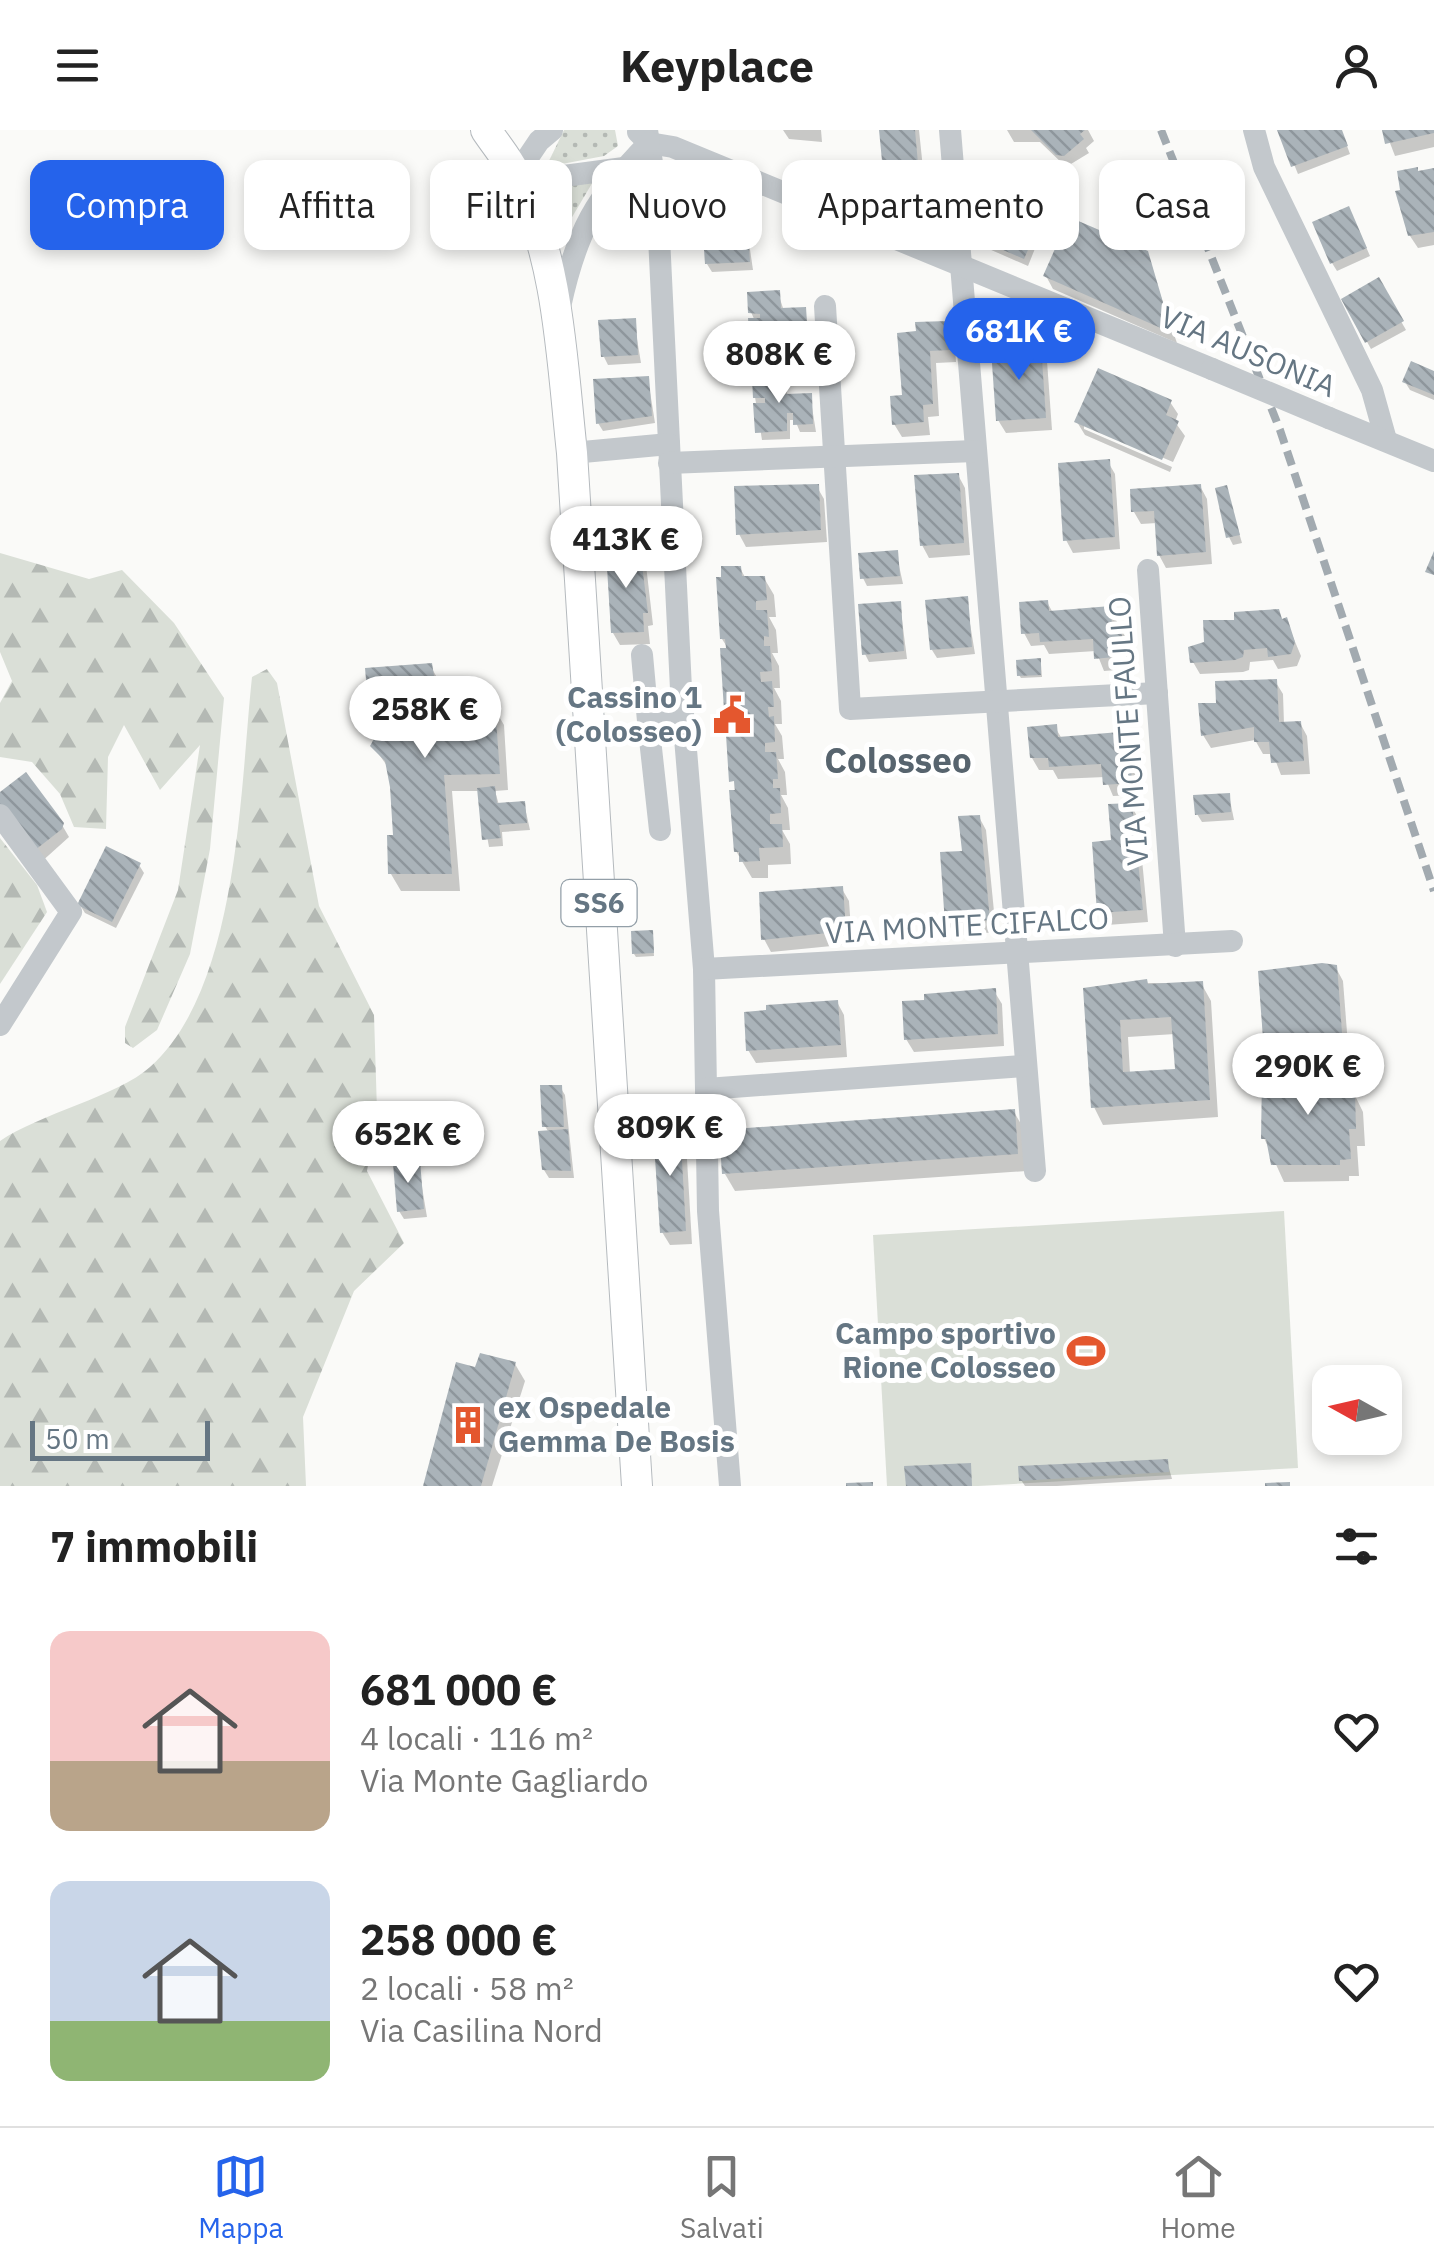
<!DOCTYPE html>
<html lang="it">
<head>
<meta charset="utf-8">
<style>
  body { margin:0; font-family:"IBM Plex Sans",sans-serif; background:#f6f6f6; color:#222; height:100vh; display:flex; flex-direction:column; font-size:38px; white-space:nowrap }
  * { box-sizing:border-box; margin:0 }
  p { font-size:32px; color:#767676 }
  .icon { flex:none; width:55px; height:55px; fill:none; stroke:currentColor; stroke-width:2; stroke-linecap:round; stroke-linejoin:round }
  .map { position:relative; height:1356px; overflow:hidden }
  .sheet { display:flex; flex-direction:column; background:#fff; flex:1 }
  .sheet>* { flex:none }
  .guide { position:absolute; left:30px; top:30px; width:1375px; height:90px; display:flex; gap:20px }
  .needle { width:65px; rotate:278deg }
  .buttons { position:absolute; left:1312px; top:1235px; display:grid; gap:20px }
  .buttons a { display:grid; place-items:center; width:90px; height:90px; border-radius:20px; background:#fff; box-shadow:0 5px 15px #0003; font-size:50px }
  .scale { position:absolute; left:30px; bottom:25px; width:180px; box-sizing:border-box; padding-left:10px; border:5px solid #657683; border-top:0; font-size:28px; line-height:35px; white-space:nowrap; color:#657683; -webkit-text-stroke:8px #fff; paint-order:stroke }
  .price { position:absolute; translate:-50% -85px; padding:0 22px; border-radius:35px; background:#fff; color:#222; font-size:32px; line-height:65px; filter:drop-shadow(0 2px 5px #0008) }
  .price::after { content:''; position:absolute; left:50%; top:60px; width:30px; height:22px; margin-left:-15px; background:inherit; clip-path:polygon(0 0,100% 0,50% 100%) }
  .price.selected { background:#2563eb; color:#fff }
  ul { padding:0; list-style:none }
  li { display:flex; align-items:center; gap:30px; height:250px; padding:0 50px }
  li span { display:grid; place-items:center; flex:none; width:280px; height:200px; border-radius:20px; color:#555 }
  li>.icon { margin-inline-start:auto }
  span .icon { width:120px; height:120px; fill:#fffc; stroke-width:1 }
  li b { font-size:42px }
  h2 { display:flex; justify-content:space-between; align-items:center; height:120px; padding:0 50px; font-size:42px }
  .pill { padding:0 35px; border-radius:20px; background:#fff; box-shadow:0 5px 15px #0003; font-size:35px; line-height:90px }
  .pill.selected { background:#2563eb; color:#fff }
  header { display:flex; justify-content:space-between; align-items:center; height:130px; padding:0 50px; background:#fff; font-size:45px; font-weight:700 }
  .tabs { display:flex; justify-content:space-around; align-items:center; height:140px; border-top:2px solid #e0e0e0; background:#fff; font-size:28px; color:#767676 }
  .tabs a { display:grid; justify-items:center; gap:5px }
  .tabs .selected { color:#2563eb }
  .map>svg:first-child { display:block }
  .grass { fill:url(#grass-dots) }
  .forest { fill:url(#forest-firs) }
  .park { fill:#dadfd7 }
  .shadow { fill:#0003; fill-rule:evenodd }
  .building { fill:url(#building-back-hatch); fill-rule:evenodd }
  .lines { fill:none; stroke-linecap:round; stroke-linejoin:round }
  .major-casing { stroke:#b5babe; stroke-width:32 }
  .minor { stroke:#c3c8cc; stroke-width:22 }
  .major { stroke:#fff; stroke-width:30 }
  .rail { stroke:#a2aab0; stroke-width:8; stroke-dasharray:15 8; stroke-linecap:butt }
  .minor-bridge { stroke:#c3c8cc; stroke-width:22 }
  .labels { text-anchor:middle; stroke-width:10; stroke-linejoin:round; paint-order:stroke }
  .shield { fill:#fff; stroke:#939fa8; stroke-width:2.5 }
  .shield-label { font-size:28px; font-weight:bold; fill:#657683 }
  .street-label { font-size:30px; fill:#657683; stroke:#fff }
  .poi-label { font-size:30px; font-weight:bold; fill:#657683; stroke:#fff; text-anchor:end }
  .quarter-label { font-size:35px; font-weight:bold; fill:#57646e; stroke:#fff }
</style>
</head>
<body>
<header><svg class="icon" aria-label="menu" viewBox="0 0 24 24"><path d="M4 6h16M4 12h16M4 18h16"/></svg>Keyplace<svg class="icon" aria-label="person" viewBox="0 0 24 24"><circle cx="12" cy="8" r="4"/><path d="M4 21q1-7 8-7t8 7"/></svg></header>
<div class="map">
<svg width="1434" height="1356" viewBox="0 0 1434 1356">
  <defs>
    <pattern id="grass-dots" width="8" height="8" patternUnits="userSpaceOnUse" patternTransform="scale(2.5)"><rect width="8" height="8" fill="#dadfd7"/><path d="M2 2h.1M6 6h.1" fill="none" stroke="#b4b9b4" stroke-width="1.8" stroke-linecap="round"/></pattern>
    <pattern id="forest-firs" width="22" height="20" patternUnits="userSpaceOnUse" patternTransform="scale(2.5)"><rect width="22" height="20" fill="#dadfd7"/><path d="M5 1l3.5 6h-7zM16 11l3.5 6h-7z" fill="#b4b9b4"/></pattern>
    <pattern id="building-back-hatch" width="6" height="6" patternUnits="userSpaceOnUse" patternTransform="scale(2.5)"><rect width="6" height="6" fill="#aab3b9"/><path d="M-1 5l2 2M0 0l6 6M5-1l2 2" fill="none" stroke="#8e969c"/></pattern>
  </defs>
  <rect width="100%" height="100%" fill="#fafaf8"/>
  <g class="grass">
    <path d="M564,0H615L618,16L604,26L546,37Z"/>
    <path d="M594,50L568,94L552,58Z"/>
  </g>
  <g class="forest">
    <path d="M0,423L89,449L122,440L174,493L224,568L210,719L190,824L157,900L133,918L125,913V897L178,760L200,615L160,660L124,595L108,627L106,699L74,697L60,664L32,632L0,627V573L12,551L0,522Z"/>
    <path d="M267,539L277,553L319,776L374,885L377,981L367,1041L404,1113L354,1161L303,1287L306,1356H0V1011C39,984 118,966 150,937C239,858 240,659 252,547Z"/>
    <path d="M0,708L37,755L47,782L0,854Z"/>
  </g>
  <path class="park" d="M1284,1081L1298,1338L978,1356H887L873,1105Z"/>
  <g class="shadow">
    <path d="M783,0H821L822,12L789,9Z"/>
    <path d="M882,0H919L925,58L888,62L881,49L885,45Z"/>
    <path d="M1007,0H1088L1094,11L1086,18L1089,23L1066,37L1040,12H1014Z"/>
    <path d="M1280,0H1341L1350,24L1298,44Z"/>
    <path d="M1385,0H1434V17L1395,26Z"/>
    <path d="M1434,41V115L1418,118L1410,106L1418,44Z"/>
    <path d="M1029,85L1034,93L1028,106L1036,116L1028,136L982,116L978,108Z"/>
    <path d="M1353,87L1370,126L1337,141L1332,133Z"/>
    <path d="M746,92L753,140L712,142L707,134Z"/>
    <path d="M1146,123L1177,213L1053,159L1046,146Z"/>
    <path d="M1378,151L1406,200L1371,219L1344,170Z"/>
    <path d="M778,163L784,181L805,180L811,217H795L790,205H784L786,225L757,226L752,218L755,191L751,182Z"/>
    <path d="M634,191L641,233L608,235L604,227Z"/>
    <path d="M947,193L954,206L956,232L936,233L939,286L928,287L930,305L902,307L894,294L919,203Z"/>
    <path d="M1040,218L1047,231L1052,300L1006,303L998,290Z"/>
    <path d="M1434,243V270L1410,260L1405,252Z"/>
    <path d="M648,249L655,293L603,301L598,293Z"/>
    <path d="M783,250L788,266L810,265L816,302H800L795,290H790V309L762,310L755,267Z"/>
    <path d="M1170,272L1178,284L1175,292L1185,306L1173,332L1084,294V299L1172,337L1170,342L1085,305L1077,292Z"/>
    <path d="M1108,332L1115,344L1120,419L1073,423L1066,410Z"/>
    <path d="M958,345L965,358L970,425L929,428L922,415Z"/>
    <path d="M1200,356L1207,369L1212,434L1166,438L1159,425L1157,393L1141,394L1134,382Z"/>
    <path d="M817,357L824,369L827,412L746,417L739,404Z"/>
    <path d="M1226,358L1242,413L1233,415L1229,407Z"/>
    <path d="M639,422L646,435L653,495L648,496L650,514L620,515L613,503Z"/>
    <path d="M896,422L903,454L867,456L863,448Z"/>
    <path d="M740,438L746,449L764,448L774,465L776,487H769L776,500L778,523H772L779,536L780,558H774L781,571L782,594H775L782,606L784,629H778L785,642L787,665H781L788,678L790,700H782L790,714L791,734L768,735V748H752L736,721L733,591L726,579L729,520L722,509Z"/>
    <path d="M966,469L975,524L937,528L932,520Z"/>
    <path d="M1047,472L1053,483L1110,479L1127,510L1129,539L1104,541L1096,521L1049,524L1044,515L1031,516L1024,503Z"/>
    <path d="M900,474L907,529L869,532L865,524Z"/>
    <path d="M1286,490L1301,526L1297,536L1278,539L1273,530L1250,532L1249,540L1243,542L1200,544L1193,532L1206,514L1237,493Z"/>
    <path d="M1041,534L1042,547L1021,548L1019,545Z"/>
    <path d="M430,535L440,553L445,581L494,578L504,595L508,660L495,661L499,675L524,673L530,700L502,702L503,716L489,717L479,661H452L460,761H401L391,744L395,708L390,640L373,616L385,600L371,583Z"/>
    <path d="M1275,551L1283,564L1284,594L1300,593L1307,606L1310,644L1281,645L1273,624H1263L1255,610L1211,618L1203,605L1219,575Z"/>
    <path d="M1055,597L1062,609L1119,605L1136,636L1138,665L1113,666L1105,647L1058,649L1053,640H1039L1032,628Z"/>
    <path d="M0,665L62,695L69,707L39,734Z"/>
    <path d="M1229,665L1234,690L1202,692L1197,684Z"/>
    <path d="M1131,675L1138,688L1148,792L1107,795L1100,783L1113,713Z"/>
    <path d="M979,687L986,700L996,802L955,806L948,793L964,723Z"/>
    <path d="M139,735L144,743L116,798L85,783L80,775Z"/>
    <path d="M842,759L849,771L852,814L771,822L764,809Z"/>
    <path d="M653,806L654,826L636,827L634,824Z"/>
    <path d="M1336,838L1343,851L1349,928L1274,934L1266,921Z"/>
    <path d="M1122,853H1201L1211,871L1218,987L1103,995L1094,977ZM1175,904L1178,941L1130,944L1128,907Z"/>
    <path d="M994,861L1002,874L1004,916L914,922L906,909Z"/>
    <path d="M837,872L844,885L847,927L756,933L748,920Z"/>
    <path d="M1344,943L1363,982L1365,1016H1357L1359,1046H1349V1051L1284,1052L1264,1008Z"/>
    <path d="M560,957L565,965L574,1048H549L544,1040L549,1003L545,996Z"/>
    <path d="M1014,982L1024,999L1027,1041L735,1061L725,1044Z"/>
    <path d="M416,985L419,1014L401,1015L400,1012Z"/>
    <path d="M679,999L686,1012L692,1114L670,1115L662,1102Z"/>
    <path d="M418,1033L427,1087L404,1089L399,1081Z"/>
    <path d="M515,1234L525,1251L492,1356H426Z"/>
    <path d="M1167,1331L1172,1349L1057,1356H1025L1021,1350Z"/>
  </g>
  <g class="building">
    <path d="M879,0H915L919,45L879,50L878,40L883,41Z"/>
    <path d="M1031,0H1085L1080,4L1084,9L1064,26L1056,25Z"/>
    <path d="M1277,0H1342L1348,16L1291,37Z"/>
    <path d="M1382,0H1434V3L1385,14Z"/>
    <path d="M1418,37V41L1434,38V102L1408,106L1395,61L1400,60L1397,41Z"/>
    <path d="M992,67L1031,83L1023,101L1034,106L1024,129L975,108Z"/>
    <path d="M1349,76L1367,118L1330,134L1312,92Z"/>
    <path d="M1069,87L1148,121L1172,203L1043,146Z"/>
    <path d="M747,89L750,132L705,134L702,91Z"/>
    <path d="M1379,147L1404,191L1365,213L1341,169Z"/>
    <path d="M780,160L781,178L806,177L808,209L788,210L787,197H781L783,217L750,218L748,188H760V184L748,183L747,162Z"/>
    <path d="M636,188L638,225L601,227L598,190Z"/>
    <path d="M948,191L950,220L930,221L933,274L923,275L924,292L892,295L890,266L902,265L897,203L916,201L915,192Z"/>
    <path d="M1041,215L1046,288L996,291L991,219Z"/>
    <path d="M1411,231L1434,241V265L1402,252Z"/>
    <path d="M1098,238L1172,270L1166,285L1179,291L1162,330L1074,292Z"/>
    <path d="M649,246L652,286L596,294L593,249Z"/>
    <path d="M784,247L785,264L812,263L813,294L793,295V283H787V301L755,303L753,273H765V268H753L752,248Z"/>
    <path d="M1110,329L1115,407L1063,411L1058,333Z"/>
    <path d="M959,343L964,413L920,416L914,345Z"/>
    <path d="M819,354L821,400L736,405L734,356Z"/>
    <path d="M1201,354L1206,422L1157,426L1154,381L1131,382L1130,359Z"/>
    <path d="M1227,355L1240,405L1226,408L1215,358Z"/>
    <path d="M640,419L648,483H643L644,502L611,503L606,421Z"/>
    <path d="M898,420L900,446L860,449L858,423Z"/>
    <path d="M1434,421V445L1425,442Z"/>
    <path d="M721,436H741L742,446H765L767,470L756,471V480H767L769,507L764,506V516H770L772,541L760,542L761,552L772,551L774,577H768L769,587L774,586L775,612L765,613V622H776L778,649H773V658H780L781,683L770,684V694H782L783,717L759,718L760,731L739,732V722H734L729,660H735L734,651L729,652L725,589H730L729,580H724L720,518H726L725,509H720L716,447H721Z"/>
    <path d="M968,466L972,517L930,520L925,470Z"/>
    <path d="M1048,470L1049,481L1111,476L1112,496L1121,495L1124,526L1094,529L1093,509L1040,512L1039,503L1021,504L1019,472Z"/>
    <path d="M901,471L904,521L862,525L858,474Z"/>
    <path d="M1279,479L1282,489L1287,487L1295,512L1291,524L1268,527L1267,518L1244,520L1243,527L1235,530L1190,533L1188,517L1204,512L1203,490H1234V482Z"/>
    <path d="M1041,528V545L1017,546L1016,530Z"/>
    <path d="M432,533L439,578L495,575L500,644L444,645L452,744H388L387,705H393L390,657L385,631L370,616L376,605L383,603L382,583L369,584L365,538Z"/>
    <path d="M1277,549L1279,592L1301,591L1304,631L1271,633L1269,612H1254V597L1201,606L1198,573H1216L1215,551Z"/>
    <path d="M1057,594L1058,607L1120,602L1122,621H1130L1132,653L1103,655L1101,634L1049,637L1048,628H1030L1027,597Z"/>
    <path d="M26,642L64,693L62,699L30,724L0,683V662Z"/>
    <path d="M495,656L497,673L525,671L527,693L499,695L501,708L482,710L477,658Z"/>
    <path d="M1230,663L1231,682L1195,685L1193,665Z"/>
    <path d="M1132,673L1143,780L1097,783L1092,712L1111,710L1108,674Z"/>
    <path d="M980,685L990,790L945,794L940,722L962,721L958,686Z"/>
    <path d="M106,716L141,733L112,792L77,775Z"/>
    <path d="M843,756L846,801L761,810L759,762Z"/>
    <path d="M653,800L654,823L632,824L631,801Z"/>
    <path d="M1322,833L1337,835L1343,916L1264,922L1258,841Z"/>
    <path d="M1147,849L1148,854L1203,851L1210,970L1091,978L1083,858ZM1171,887L1175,939L1123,942L1120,890Z"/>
    <path d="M996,858L998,904L904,910L902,871L924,870V864Z"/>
    <path d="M838,870L841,915L746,921L744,882L766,880V875Z"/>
    <path d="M1345,941L1350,963H1355L1356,999H1349L1351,1029L1340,1030V1035H1271L1266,1009H1261L1262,946Z"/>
    <path d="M540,955H562L564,997H542Z"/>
    <path d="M1015,979L1018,1024L722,1044L719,1000Z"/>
    <path d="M396,982L418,983V1012H397Z"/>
    <path d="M680,996L686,1101L660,1103L653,998Z"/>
    <path d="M568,999L571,1041L542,1040L538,1001Z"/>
    <path d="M420,1031L424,1079L397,1082L393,1033Z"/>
    <path d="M480,1223L516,1232L481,1356H423L456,1232L475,1237Z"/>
    <path d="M1168,1329L1169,1342L1019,1351L1018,1336Z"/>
    <path d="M971,1333L972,1356H906L904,1336Z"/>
    <path d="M873,1352V1356H846V1353Z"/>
    <path d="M1290,1352V1356H1265V1353Z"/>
  </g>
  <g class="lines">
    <g class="major-casing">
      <path id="major" d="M486,0C496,15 508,29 516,45C559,128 562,232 572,323L637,1356"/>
    </g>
    <g class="minor">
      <path d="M552,0L539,11L516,45L549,48L624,38"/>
      <path d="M647,0L657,66L681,559L704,839L708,1081L730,1356"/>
      <path d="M950,0L1035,1041"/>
      <path d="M1254,0L1264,37L1372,260L1386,310"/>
      <path d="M638,2L649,13L673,17L1212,239"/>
      <path d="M825,176L850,579L1157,563"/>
      <path d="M560,177C576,102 595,68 649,13"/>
      <path d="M1329,288L1434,331"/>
      <path d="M572,323L669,314"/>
      <path d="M669,333L975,321"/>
      <path d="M1148,440L1175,816"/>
      <path d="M642,525L648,591"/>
      <path d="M0,685L71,782L0,895"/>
      <path d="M660,700L648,591L683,584"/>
      <path d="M704,839L1232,811"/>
      <path d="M706,959L1023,936"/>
    </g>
    <use href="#major" class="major"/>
    <path class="rail" d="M1161,0L1280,300L1434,761"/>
    <path class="minor-bridge" d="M1212,239L1329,288"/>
  </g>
  <defs>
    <g id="civic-bare" transform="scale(3)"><path d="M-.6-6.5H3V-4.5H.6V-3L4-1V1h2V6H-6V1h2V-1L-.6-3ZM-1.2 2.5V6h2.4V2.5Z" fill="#e4572e" stroke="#fff" stroke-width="2.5" paint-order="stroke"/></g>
    <g id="stadium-bare" transform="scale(3)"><path d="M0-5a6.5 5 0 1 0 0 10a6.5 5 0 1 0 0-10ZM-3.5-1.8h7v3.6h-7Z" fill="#e4572e" stroke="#fff" stroke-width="2.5" paint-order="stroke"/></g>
    <g id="building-bare" transform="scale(3)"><path d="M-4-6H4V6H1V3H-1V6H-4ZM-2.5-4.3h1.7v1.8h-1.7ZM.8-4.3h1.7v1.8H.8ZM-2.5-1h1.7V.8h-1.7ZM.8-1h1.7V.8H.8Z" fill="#e4572e" stroke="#fff" stroke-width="2.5" paint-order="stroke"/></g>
  </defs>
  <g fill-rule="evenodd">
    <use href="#civic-bare" x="732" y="585"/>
    <use href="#stadium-bare" x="1086" y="1221"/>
    <use href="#building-bare" x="468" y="1295"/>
  </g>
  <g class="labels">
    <rect class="shield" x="561.5" y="750" width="75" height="46" rx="8"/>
    <g class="shield-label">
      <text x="599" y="783">SS6</text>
    </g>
    <g class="street-label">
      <text transform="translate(1248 222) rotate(23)" y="10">VIA AUSONIA</text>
      <text transform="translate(1129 601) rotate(-94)" y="10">VIA MONTE FAULLO</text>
      <text transform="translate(967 796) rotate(-3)" y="10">VIA MONTE CIFALCO</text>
    </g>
    <g class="poi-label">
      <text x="702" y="578">Cassino 1<tspan x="702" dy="34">(Colosseo)</tspan></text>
      <text x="1056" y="1214">Campo sportivo<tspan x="1056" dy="34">Rione Colosseo</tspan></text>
      <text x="498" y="1288" text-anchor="start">ex Ospedale<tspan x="498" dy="34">Gemma De Bosis</tspan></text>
    </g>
    <g class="quarter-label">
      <text x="898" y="643">Colosseo</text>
    </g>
  </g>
</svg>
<div class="buttons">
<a><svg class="needle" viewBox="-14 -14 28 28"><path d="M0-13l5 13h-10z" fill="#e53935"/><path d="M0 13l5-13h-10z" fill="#767676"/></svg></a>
</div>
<div class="scale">50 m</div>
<b class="price selected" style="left:1019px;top:253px">681K €</b>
<b class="price" style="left:779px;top:276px">808K €</b>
<b class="price" style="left:626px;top:461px">413K €</b>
<b class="price" style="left:425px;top:631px">258K €</b>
<b class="price" style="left:1308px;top:988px">290K €</b>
<b class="price" style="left:670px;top:1049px">809K €</b>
<b class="price" style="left:408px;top:1056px">652K €</b>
<div class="guide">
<a class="pill selected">Compra</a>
<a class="pill">Affitta</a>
<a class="pill">Filtri</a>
<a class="pill">Nuovo</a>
<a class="pill">Appartamento</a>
<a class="pill">Casa</a>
</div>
</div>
<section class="sheet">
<h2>7 immobili<svg class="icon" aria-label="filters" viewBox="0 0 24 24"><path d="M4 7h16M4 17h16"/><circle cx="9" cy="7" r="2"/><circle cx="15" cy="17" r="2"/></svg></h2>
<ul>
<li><span style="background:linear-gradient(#f6c9c9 65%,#b9a48a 0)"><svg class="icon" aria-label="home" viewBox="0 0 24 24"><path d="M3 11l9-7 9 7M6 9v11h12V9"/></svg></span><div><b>681 000 €</b><p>4 locali · 116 m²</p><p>Via Monte Gagliardo</p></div><svg class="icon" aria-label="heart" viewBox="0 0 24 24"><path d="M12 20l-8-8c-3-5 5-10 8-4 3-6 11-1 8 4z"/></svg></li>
<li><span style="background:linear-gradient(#c9d6e8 70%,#8fb573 0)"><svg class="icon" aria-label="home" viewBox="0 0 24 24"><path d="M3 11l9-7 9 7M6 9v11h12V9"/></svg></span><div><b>258 000 €</b><p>2 locali · 58 m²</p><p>Via Casilina Nord</p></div><svg class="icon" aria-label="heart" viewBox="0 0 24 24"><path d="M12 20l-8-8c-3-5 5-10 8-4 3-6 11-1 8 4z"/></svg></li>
</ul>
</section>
<nav class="tabs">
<a class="selected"><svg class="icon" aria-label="map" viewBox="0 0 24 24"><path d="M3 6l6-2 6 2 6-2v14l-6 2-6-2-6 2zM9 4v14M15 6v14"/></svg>Mappa</a>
<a><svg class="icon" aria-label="saved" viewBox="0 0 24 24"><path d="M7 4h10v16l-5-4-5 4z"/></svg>Salvati</a>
<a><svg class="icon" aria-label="home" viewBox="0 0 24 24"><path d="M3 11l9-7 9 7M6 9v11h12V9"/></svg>Home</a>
</nav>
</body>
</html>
